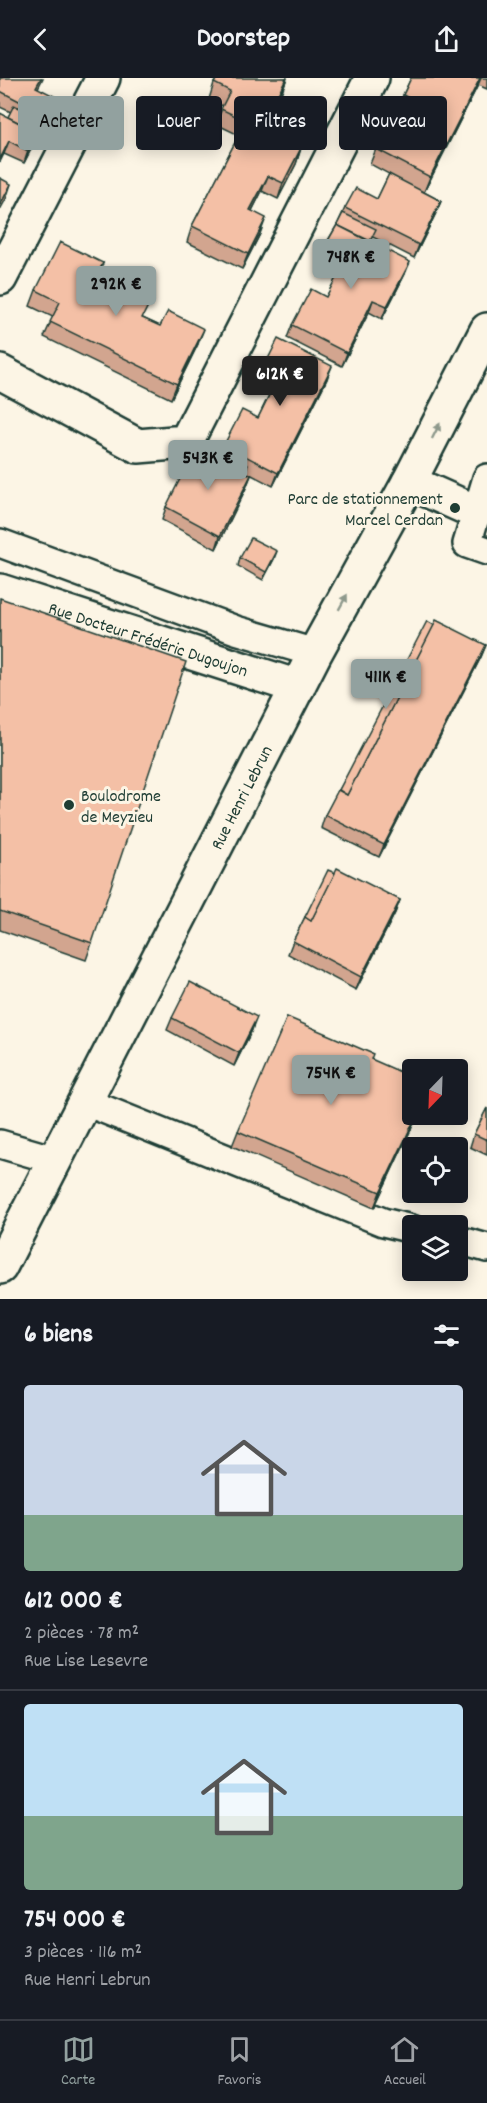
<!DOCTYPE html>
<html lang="fr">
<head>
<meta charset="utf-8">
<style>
  body { margin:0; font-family:Dekko,sans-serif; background:#242831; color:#f1f3f6; height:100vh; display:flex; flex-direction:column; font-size:22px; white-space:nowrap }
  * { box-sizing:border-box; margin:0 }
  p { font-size:20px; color:#9ea1a6 }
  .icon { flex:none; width:33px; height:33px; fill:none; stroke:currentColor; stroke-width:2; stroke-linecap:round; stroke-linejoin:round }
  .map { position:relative; height:1221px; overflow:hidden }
  .sheet { display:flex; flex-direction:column; background:#171b24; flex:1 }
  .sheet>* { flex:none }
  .guide { position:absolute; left:18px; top:18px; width:452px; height:54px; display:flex; gap:12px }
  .needle { width:39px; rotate:203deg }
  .tools { position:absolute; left:402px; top:981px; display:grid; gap:12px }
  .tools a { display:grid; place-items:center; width:66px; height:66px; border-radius:6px; background:#171b24; box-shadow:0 3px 15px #0003; font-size:30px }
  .price { position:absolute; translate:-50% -51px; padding:0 14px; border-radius:6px; background:#92a19f; color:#111; font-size:20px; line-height:39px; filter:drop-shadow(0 2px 3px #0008) }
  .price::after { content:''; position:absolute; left:50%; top:36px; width:18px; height:14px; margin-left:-9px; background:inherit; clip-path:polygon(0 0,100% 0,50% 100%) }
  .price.selected { background:#222; color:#fff }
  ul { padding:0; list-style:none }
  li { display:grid; align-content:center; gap:12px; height:318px; padding:0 24px }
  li+li { border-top:2px solid #363941 }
  li span { display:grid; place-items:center; height:186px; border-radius:6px; color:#555 }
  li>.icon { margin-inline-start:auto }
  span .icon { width:108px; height:108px; fill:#fffc; stroke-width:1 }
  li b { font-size:26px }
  h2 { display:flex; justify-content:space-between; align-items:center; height:72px; padding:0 24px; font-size:26px }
  .tag { padding:0 21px; border-radius:6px; background:#171b24; box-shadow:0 3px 15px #0003; font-size:21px; line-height:54px }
  .tag.selected { background:#92a19f; color:#111 }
  header { display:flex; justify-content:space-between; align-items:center; height:78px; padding:0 24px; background:#171b24; font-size:27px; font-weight:700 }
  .dock { display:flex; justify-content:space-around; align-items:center; height:84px; border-top:2px solid #363941; background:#171b24; font-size:16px; color:#9ea1a6 }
  .dock a { display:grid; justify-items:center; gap:3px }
  .dock .selected { color:#92a19f }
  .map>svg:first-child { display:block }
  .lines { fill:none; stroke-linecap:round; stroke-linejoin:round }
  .service-casing { stroke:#1f3d34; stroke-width:32 }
  .minor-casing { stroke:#1f3d34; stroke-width:38 }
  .service { stroke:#fcf5e5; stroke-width:27 }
  .minor { stroke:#fcf5e5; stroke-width:33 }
  .wall { fill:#d2a58f; stroke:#1f3d34; stroke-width:1.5 }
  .shaded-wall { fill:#ab8674; stroke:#1f3d34; stroke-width:1.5 }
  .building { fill:#f4c0a6; stroke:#1f3d34; stroke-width:1.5 }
  .oneway { fill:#8e998c }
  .poi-dot { fill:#1f3d34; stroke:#fcf5e5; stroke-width:2 }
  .labels { text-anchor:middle; stroke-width:6; stroke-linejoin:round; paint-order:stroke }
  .poi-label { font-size:18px; fill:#1f3d34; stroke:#fcf5e5; text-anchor:end }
  .street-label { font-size:18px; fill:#1f3d34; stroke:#fcf5e5 }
</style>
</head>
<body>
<header><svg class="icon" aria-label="back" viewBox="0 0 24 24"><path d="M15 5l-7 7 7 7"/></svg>Doorstep<svg class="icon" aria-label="share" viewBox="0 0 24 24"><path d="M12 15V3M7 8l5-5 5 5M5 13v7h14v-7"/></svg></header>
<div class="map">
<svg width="487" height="1221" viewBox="0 0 487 1221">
  <rect width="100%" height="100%" fill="#fcf5e5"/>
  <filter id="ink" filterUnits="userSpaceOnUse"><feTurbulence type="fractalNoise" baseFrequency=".0167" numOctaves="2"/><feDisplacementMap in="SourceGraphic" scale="12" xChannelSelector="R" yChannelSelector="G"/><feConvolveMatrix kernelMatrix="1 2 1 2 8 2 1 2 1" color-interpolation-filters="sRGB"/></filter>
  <g filter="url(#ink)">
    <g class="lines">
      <g class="service-casing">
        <g id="service">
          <path d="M487,400L467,466L487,473"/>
          <path d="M0,465L236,552L315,575"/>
          <path d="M86,1024L383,1144L412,1151"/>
          <path d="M0,1066L55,1082"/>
          <path d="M458,1162L487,1170"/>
        </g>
      </g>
      <g class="minor-casing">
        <g id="minor">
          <path d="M0,200L103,0"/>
          <path d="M0,294L138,368L186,364L372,0"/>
          <path d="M409,404L476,434"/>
          <path id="s1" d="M0,513L298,609"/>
          <path id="s2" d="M0,1189L315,575L409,404L487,252"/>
        </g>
      </g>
      <use href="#service" class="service"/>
      <use href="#minor" class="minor"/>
    </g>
    <g class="wall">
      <path d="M0,0L38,10L51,32L24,85L4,76L8,39L11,34L0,29Z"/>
      <path d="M287,0L282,13L263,51L301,70L296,86L278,121L262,113L252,133L260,156L242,191L187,164L192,148L239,57L216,46L223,28L209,21L214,5Z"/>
      <path d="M411,0H487V11L478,7L424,114L441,123L436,135L414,180L373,159L371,164L405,196L382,241L369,234L342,288L287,260L292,247L326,219L342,189L322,179L326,166L337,147L345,130L377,121L389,96L370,86L376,71L410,42L411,39L397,33L403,17Z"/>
      <path d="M103,185L97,200L90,215L198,266L171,321L44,259L53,239L30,228L36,212Z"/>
      <path d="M260,297L327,301L273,408L246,394L251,397L246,410L216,471L162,442L166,429L219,380L224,367L258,340L269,317L255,309Z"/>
      <path d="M240,480L274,481L263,502L238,488Z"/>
      <path d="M0,520L92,865L86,882L0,852Z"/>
      <path d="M434,547L486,567L481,579L379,779L321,750L325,737L339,712Z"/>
      <path d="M335,795L400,822L395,835L356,912L288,876L293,863L305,839Z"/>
      <path d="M172,940L252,952L234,988L167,952Z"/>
      <path d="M371,981L411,1026L414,1045L374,1130L232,1068L238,1053Z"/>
      <path d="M487,1030V1077L470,1069L474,1056Z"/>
    </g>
    <g class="shaded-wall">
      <path d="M41,0H43L32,22L36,9Z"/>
      <path d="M287,0L282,13L255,65L261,50Z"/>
      <path d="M480,0H481L478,7L424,114L430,99Z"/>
      <path d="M56,19L51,32L24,85L28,73Z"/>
      <path d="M9,63L4,76L0,84V81Z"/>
      <path d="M301,70L296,86L278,121L283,105Z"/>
      <path d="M268,98L262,113L244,148L250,132Z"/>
      <path d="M11,106L6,121L0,132V127Z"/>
      <path d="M441,123L436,135L414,180L419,167Z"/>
      <path d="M266,140L260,156L242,191L248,176Z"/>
      <path d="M410,184L405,196L382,241L387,228Z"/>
      <path d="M103,185L97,200L83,230L88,214Z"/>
      <path d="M373,222L369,234L342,288L347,275Z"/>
      <path d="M204,251L198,266L171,321L177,306Z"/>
      <path d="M332,288L327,301L273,408L278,395Z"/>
      <path d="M251,397L246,410L216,471L220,458Z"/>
      <path d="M277,473L274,481L263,502L266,494Z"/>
      <path d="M486,567L481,579L379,779L384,767Z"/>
      <path d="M400,822L395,835L356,912L361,899Z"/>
      <path d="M257,939L252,952L234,988L239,975Z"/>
      <path d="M417,1036H418L414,1045L374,1130L380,1114Z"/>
    </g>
    <g class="building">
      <path d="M0,0H41L36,9L56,19L46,37L0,13Z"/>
      <path d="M217,0H286L261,50L301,70L283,105L268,98L250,132L266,140L248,176L192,148L246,43L221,31L230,13L214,5Z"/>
      <path d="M411,0H480L430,99L376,71L394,35L410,42L419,25L403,17Z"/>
      <path d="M14,27L44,43L35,60L37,54L8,39Z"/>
      <path d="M0,35L37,54L28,73L9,63L0,81Z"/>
      <path d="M389,96L441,123L419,167L345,130L356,110L377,121Z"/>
      <path d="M0,100L11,106L0,127Z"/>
      <path d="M343,135L376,151L370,163L337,147Z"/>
      <path d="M337,147L410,184L387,228L373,222L347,275L292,247L311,211L326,219L348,177L326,166Z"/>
      <path d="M60,164L103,185L88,214L106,222L113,206L150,224L142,240L160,248L168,233L204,251L177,306L50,244L60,224L36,212Z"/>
      <path d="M278,261L332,288L278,395L224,367L242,332L258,340L275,305L260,297Z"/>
      <path d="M196,369L251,397L220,458L166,429Z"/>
      <path d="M234,379L248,387L245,394L230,386Z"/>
      <path d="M251,460L277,473L266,494L240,480Z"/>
      <path d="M0,520L186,584L92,865L0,833Z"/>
      <path d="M436,542L486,567L384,767L325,737L338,712L347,717Z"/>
      <path d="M427,543L434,547L347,717L339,712Z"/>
      <path d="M337,790L400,822L361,899L293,863L305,839L311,843Z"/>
      <path d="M328,792L335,795L311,843L305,839Z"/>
      <path d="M190,904L257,939L239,975L172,940Z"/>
      <path d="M287,939L373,976L371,981L412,999V1020L410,1025L412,1026V1036H417L380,1114L238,1053Z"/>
      <path d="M487,1030V1062L474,1056Z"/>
    </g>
    <defs><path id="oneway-solid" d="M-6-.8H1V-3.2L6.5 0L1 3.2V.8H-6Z" transform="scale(1.5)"/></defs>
    <g class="oneway">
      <use href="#oneway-solid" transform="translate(436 353) rotate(-63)"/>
      <use href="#oneway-solid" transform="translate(343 524) rotate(-61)"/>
    </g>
  </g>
  <g class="poi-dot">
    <circle cx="455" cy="430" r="6"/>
    <circle cx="69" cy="727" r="6"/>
  </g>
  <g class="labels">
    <g class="poi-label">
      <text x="443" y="426">Parc de stationnement<tspan x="443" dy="21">Marcel Cerdan</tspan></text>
      <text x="81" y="723" text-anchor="start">Boulodrome<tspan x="81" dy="21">de Meyzieu</tspan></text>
    </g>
    <g class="street-label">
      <text dy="6" stroke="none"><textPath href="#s1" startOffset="156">Rue Docteur Frédéric Dugoujon</textPath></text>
      <text dy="6" stroke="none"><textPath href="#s2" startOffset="528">Rue Henri Lebrun</textPath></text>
    </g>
  </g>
</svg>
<div class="tools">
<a><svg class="needle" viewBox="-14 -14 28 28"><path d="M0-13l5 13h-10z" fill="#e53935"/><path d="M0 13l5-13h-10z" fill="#9ea1a6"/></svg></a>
<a><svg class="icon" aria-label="locate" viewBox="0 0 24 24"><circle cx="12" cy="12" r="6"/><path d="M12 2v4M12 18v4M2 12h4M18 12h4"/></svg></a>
<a><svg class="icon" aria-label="layers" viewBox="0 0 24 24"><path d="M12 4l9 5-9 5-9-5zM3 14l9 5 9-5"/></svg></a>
</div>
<b class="price" style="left:351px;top:212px">748K €</b>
<b class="price" style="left:116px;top:239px">292K €</b>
<b class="price selected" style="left:280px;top:329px">612K €</b>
<b class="price" style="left:208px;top:413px">543K €</b>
<b class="price" style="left:386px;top:632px">411K €</b>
<b class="price" style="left:331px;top:1028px">754K €</b>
<div class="guide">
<a class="tag selected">Acheter</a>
<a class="tag">Louer</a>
<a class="tag">Filtres</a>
<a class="tag">Nouveau</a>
</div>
</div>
<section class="sheet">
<h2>6 biens<svg class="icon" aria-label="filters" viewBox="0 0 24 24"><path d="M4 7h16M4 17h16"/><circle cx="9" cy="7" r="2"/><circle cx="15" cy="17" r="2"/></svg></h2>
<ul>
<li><span style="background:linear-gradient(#c9d6e8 70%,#7fa58c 0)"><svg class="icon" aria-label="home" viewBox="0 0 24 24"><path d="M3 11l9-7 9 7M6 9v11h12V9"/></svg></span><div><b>612 000 €</b><p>2 pièces · 78 m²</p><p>Rue Lise Lesevre</p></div></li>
<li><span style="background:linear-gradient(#bfe0f5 60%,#7fa58c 0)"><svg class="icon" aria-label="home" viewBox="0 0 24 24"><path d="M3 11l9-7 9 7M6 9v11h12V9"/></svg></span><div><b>754 000 €</b><p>3 pièces · 116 m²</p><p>Rue Henri Lebrun</p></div></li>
</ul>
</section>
<nav class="dock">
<a class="selected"><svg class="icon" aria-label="map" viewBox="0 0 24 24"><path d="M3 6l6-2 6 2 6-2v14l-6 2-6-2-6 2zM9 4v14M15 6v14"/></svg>Carte</a>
<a><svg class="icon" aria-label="saved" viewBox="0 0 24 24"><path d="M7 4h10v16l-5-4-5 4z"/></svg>Favoris</a>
<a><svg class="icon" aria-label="home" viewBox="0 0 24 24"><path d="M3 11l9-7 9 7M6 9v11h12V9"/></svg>Accueil</a>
</nav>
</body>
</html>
